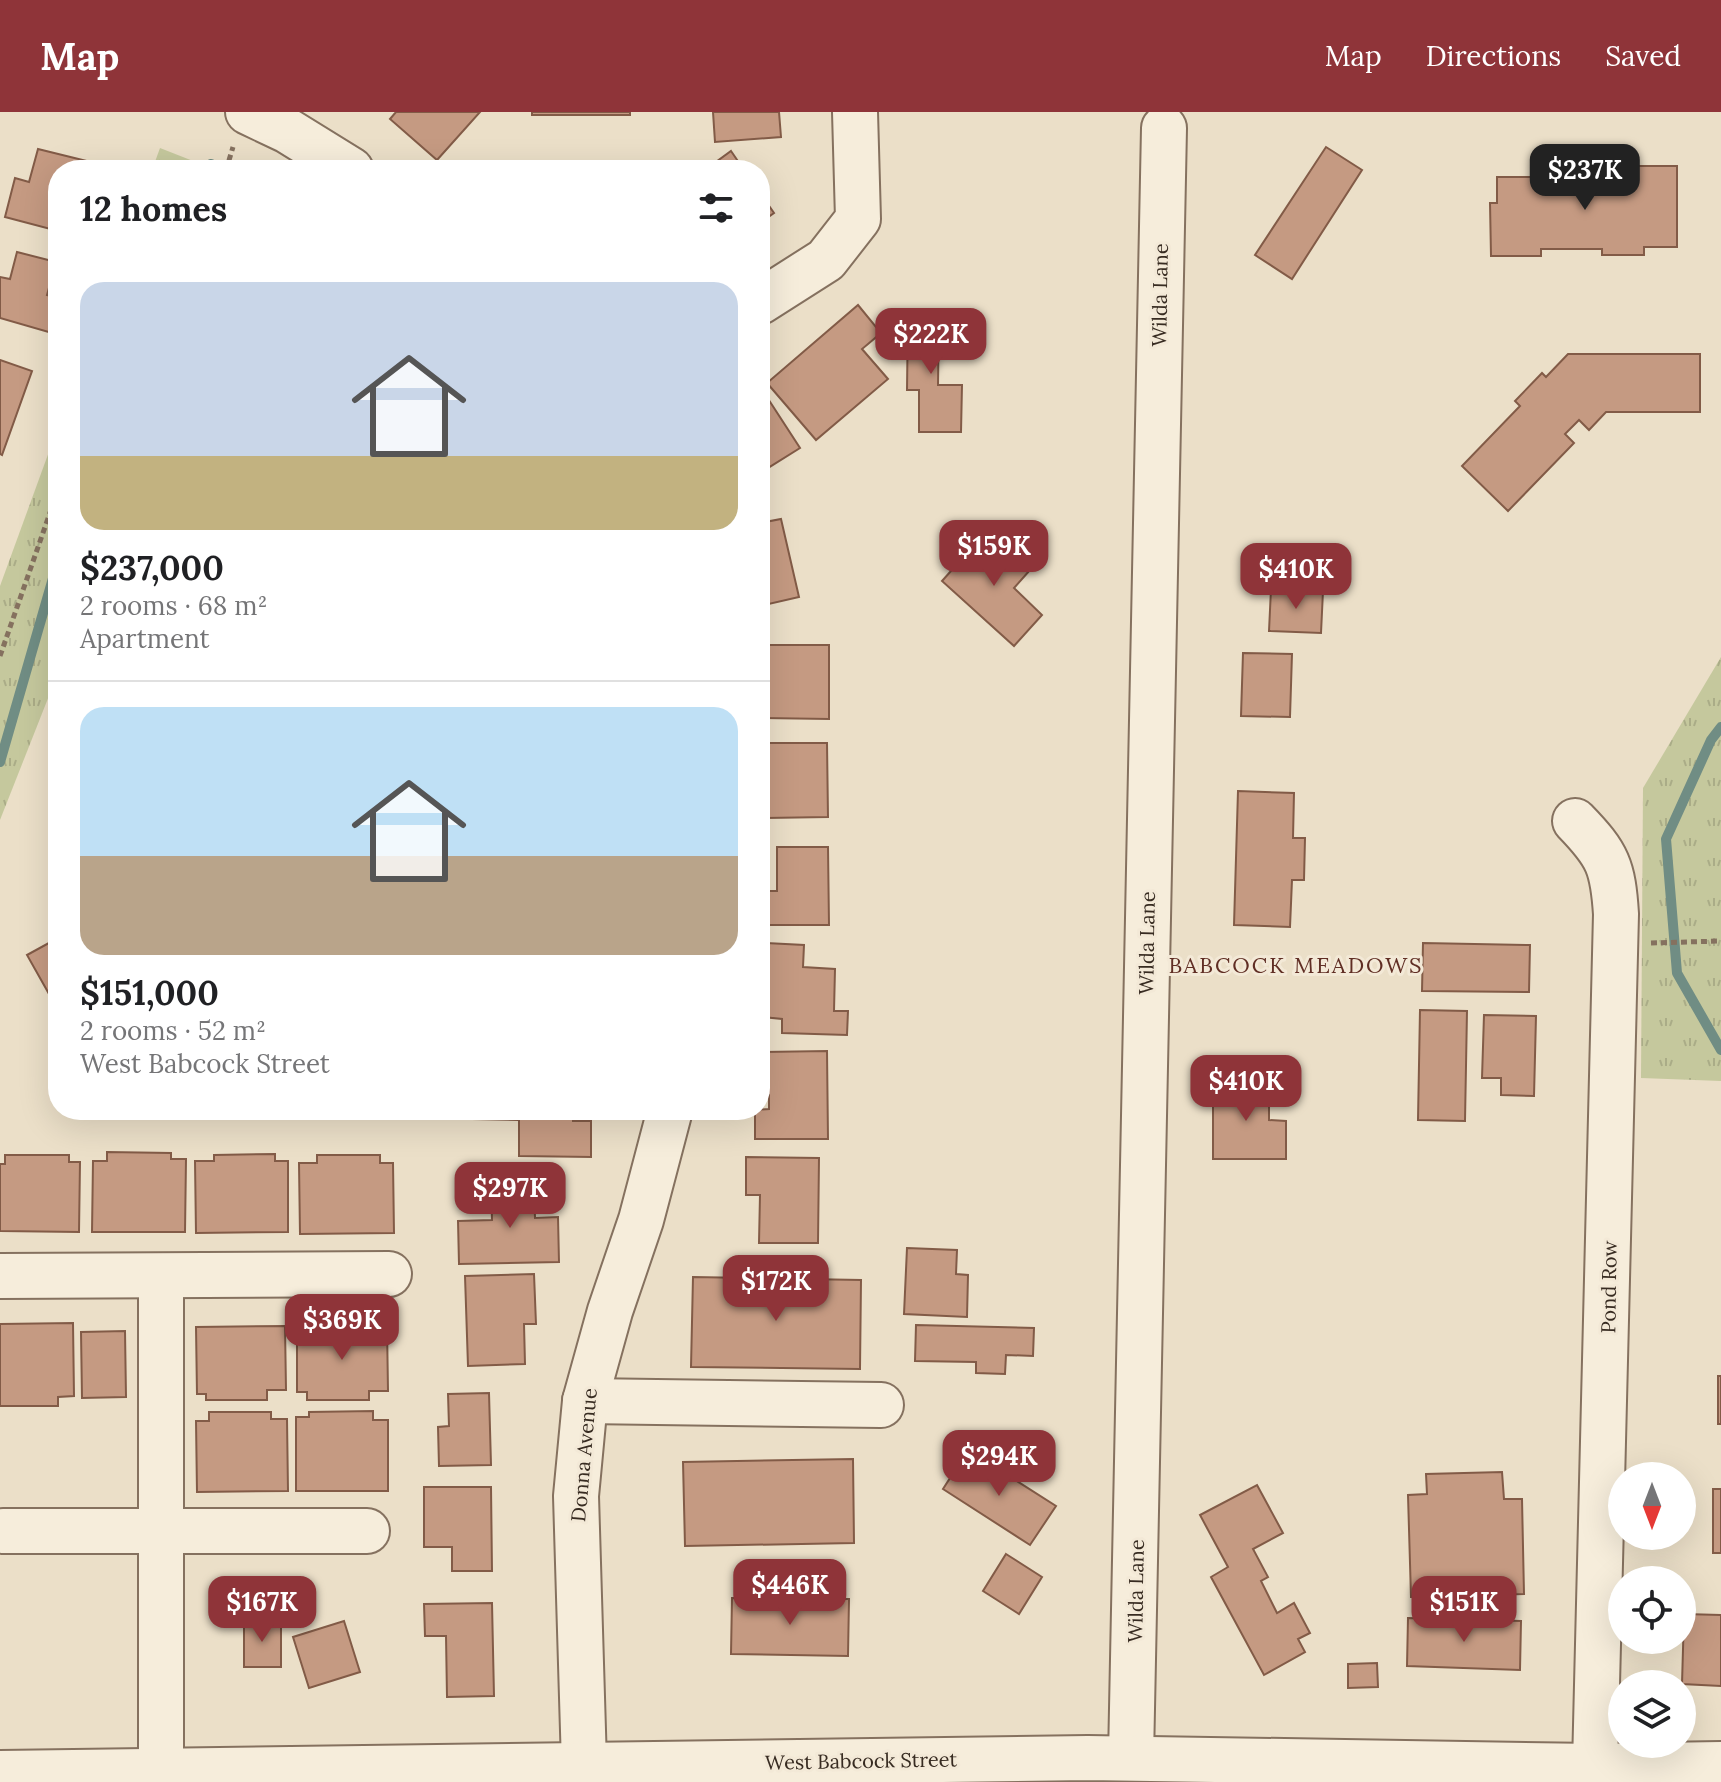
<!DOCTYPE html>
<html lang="en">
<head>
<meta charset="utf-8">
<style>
  body { margin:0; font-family:Lora,serif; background:#f2f2f2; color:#202124; height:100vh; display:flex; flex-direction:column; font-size:30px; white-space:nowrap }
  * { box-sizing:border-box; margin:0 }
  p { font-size:26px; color:#757577 }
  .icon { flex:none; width:44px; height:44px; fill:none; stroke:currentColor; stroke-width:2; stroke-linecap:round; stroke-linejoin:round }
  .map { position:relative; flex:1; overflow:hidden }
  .side { position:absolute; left:48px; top:48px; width:722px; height:960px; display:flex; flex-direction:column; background:#fff; border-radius:32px; box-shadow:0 8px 32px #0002 }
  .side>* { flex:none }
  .needle { width:52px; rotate:180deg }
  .buttons { position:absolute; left:1608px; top:1350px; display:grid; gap:16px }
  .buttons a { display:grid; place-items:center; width:88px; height:88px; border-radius:50%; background:#fff; box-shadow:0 8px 32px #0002; font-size:40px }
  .price { position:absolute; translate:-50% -68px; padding:0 18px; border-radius:16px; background:#8f3439; color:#fff; font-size:26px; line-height:52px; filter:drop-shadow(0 2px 4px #0008) }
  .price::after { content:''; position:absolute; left:50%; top:48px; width:24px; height:18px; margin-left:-12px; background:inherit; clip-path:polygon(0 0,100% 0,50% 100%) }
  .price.selected { background:#222; color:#fff }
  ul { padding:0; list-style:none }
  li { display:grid; align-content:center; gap:16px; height:424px; padding:0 32px }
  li+li { border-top:2px solid #e0e0e0 }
  li span { display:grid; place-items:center; height:248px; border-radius:24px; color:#555 }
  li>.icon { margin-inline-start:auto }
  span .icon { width:144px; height:144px; fill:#fffc; stroke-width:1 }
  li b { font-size:34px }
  h2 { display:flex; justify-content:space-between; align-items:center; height:96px; padding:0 32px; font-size:34px }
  header { display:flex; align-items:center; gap:48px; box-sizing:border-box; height:112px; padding:0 40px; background:#8f3439; color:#fff }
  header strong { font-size:38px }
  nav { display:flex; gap:44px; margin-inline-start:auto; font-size:28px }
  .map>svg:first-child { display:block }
  .park { fill:url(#park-tufts) }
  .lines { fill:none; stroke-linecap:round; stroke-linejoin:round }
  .stream { stroke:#708d84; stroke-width:10 }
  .building { fill:#c59a82; stroke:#825b47; stroke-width:2 }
  .minor-casing { stroke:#85715f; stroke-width:48 }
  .path { stroke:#85715f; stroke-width:5; stroke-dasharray:6 4; stroke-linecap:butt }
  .minor { stroke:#f6eddb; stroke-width:44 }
  .labels { text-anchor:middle; stroke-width:6; stroke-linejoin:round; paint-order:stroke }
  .street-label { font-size:20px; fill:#372b21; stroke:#f3e9d7 }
  .neighbourhood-label { font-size:22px; letter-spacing:2px; fill:#602e24; stroke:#f3e9d7 }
</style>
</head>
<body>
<header>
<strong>Map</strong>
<nav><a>Map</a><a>Directions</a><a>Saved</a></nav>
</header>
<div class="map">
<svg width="1721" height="1670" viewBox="0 0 1721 1670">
  <defs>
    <pattern id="park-tufts" width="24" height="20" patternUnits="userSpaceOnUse" patternTransform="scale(2)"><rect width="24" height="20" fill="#c5c89d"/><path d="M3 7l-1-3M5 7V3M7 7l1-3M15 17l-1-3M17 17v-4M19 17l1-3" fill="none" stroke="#aaac87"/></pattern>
  </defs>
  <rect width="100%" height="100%" fill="#ebdfc8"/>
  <g class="park">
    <path d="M160,36L216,58H152Z"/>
    <path d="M58,315V561L0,708V474Z"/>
    <path d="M1721,545V969L1641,966L1643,676Z"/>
  </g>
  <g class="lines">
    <g class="stream">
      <path d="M207,58L211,52"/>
      <path d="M1721,615L1711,628L1666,727L1677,861L1721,938"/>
      <path d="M0,650L58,449"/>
    </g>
  </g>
  <g class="building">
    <path d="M396,0H480L437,48L390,7Z"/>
    <rect x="532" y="0" width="98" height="3"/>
    <path d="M713,0H779L781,25L715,30Z"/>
    <path d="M1326,35L1362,58L1292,167L1255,143Z"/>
    <path d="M38,37L115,56L58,58V119L5,105L15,66L29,70Z"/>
    <path d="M731,39L744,58H705Z"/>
    <path d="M1635,54H1677V135H1644V143H1602V137H1541V144H1491L1490,91H1497V65H1535V57H1590V63H1635Z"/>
    <path d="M760,81L774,101L760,111Z"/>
    <path d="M17,140L56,150L47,183L58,186L52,221L0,206V165L10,167Z"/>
    <path d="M858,193L881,221L862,237L888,267L816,328L767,271Z"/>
    <path d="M908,199H939L938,273H962L961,320H919V278H907Z"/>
    <path d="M1568,242H1700V300H1606L1589,318L1579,308L1565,322L1574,331L1508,399L1462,354L1520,294L1515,289L1542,261L1546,265Z"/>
    <path d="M0,248L32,259L2,343L0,342Z"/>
    <path d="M763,279L800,336L760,361V281Z"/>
    <path d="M781,407L799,485L760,494V411Z"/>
    <path d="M987,419L1030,458L1014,476L1042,503L1014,534L942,469Z"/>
    <path d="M1271,477L1323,479L1321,521L1269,519Z"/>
    <path d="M768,533H829V607L760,606V570H768Z"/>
    <path d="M1243,541L1292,542L1290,605L1241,604Z"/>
    <path d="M760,631H827L828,705L766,706Z"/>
    <path d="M1238,679L1294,681L1293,726H1305L1304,768H1292L1290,815L1234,813Z"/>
    <path d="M777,735H828L829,813H760V779H777Z"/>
    <path d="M58,826V886L53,889L27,843Z"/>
    <path d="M766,831L804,833L803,855L835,857L834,899H848L847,923L782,921V907L763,905Z"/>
    <path d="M1423,831L1530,833L1529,880L1422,879Z"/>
    <path d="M1420,898L1467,899L1465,1009L1418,1008Z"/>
    <path d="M1484,903L1536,904L1534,984L1501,983V966H1482Z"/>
    <path d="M827,939L828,1027H755V998L769,997V983H760V940Z"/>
    <path d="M1213,971H1269V1008L1286,1009V1047H1213Z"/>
    <path d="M473,998H573V1009H591V1045L519,1044V1008L473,1007Z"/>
    <path d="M107,1040L171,1041V1047H186L185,1120H92L93,1049H107Z"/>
    <path d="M275,1042V1049H288V1120L196,1121L195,1049H214V1043Z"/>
    <path d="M5,1043H69V1050H80L79,1120L0,1119V1052H5Z"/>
    <path d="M317,1043H380V1051H393L394,1121L300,1122L299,1051H317Z"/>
    <path d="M746,1045L819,1046L818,1131H759L760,1083H746Z"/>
    <path d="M534,1069L535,1106L558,1105L559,1150L459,1152L458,1109L492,1108L491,1070Z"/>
    <path d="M907,1136L957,1138L956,1162L968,1163L967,1205L904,1202Z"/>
    <path d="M534,1162L536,1212H524L525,1252L468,1254L465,1164Z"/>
    <path d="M693,1165L861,1168L860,1257L691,1255Z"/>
    <path d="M73,1211L74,1284L58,1285V1294H0V1212Z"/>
    <path d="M916,1213L1034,1216L1033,1244L1006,1243L1005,1262L976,1261V1250L915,1249Z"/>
    <path d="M285,1214L286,1278H267V1288H206V1282H197L196,1215Z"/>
    <path d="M387,1214L388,1279H369V1288H307V1280H297V1215Z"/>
    <path d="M125,1219L126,1285L82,1286L81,1220Z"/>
    <rect x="1718" y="1264" width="3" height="48"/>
    <path d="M489,1281L491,1353L439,1354L438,1315L449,1314L448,1282Z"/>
    <path d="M373,1299V1308H388V1379H296V1305H309V1300Z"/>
    <path d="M209,1300H271V1307H287L288,1379L197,1380L196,1309H209Z"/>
    <path d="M968,1338L1056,1394L1030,1433L943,1377Z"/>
    <path d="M853,1347L854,1431L685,1434L683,1350Z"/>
    <path d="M1502,1360L1504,1387H1522L1524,1482L1411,1485L1408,1383L1427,1382L1426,1362Z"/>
    <path d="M1257,1373L1283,1421L1253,1437L1268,1465L1261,1469L1277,1501L1294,1491L1310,1521L1298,1527L1305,1540L1264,1563L1211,1465L1228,1455L1200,1403Z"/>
    <path d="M424,1375H491L492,1459H452V1435H424Z"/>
    <rect x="1713" y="1377" width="8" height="64"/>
    <path d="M1006,1442L1042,1465L1019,1502L983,1479Z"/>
    <path d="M732,1486L849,1487L848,1544L731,1542Z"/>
    <path d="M492,1491L494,1584L447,1585L446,1524H425L424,1492Z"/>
    <path d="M1684,1502L1721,1503V1574L1682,1572Z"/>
    <path d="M1408,1506L1521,1509L1520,1558L1407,1554Z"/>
    <rect x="244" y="1509" width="37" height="46"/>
    <path d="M344,1509L360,1560L309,1576L293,1525Z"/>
    <path d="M1377,1551L1378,1575L1348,1576V1552Z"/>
  </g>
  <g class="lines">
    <g class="minor-casing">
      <g id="minor">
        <path d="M248,0L288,19L351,58"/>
        <path d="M760,190L826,148L858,107L855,0"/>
        <path d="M1575,709C1608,743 1613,755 1616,802L1595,1654"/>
        <path d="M0,1164L389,1162"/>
        <path d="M161,1164V1658"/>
        <path d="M585,1289L881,1293"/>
        <path d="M3,1419H367"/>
        <path d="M1131,1646L1164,16"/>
        <path d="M584,1652L576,1384L585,1289L610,1199L641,1108L670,998"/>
        <path d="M0,1661L1088,1646L1595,1654L1721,1652"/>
      </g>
    </g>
    <g class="path">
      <path d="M226,58L233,35"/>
      <path d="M0,544L52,395L58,397"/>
      <path d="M1651,831L1721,829"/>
    </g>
    <use href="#minor" class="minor"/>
  </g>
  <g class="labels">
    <g class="street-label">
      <text transform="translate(1160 183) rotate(-89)" y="7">Wilda Lane</text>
      <text transform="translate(1147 831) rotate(-89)" y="7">Wilda Lane</text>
      <text transform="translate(1609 1175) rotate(-89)" y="7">Pond Row</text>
      <text transform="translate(584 1343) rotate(-85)" y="7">Donna Avenue</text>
      <text transform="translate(1136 1479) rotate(-89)" y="7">Wilda Lane</text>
      <text transform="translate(861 1649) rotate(-1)" y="7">West Babcock Street</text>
    </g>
    <g class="neighbourhood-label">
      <text x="1296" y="861">BABCOCK MEADOWS</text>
    </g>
  </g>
</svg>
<div class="buttons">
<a><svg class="needle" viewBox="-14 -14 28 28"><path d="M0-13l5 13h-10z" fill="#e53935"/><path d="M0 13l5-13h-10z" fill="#757577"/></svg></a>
<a><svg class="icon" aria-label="locate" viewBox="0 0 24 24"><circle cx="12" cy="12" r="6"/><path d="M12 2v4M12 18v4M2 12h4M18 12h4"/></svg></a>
<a><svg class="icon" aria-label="layers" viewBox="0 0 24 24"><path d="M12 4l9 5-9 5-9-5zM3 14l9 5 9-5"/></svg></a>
</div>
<b class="price selected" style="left:1585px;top:100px">$237K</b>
<b class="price" style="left:931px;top:264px">$222K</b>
<b class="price" style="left:994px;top:476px">$159K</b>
<b class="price" style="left:1296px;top:499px">$410K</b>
<b class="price" style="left:1246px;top:1011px">$410K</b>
<b class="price" style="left:510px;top:1118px">$297K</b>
<b class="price" style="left:776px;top:1211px">$172K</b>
<b class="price" style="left:342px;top:1250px">$369K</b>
<b class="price" style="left:999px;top:1386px">$294K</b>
<b class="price" style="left:790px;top:1515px">$446K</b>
<b class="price" style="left:262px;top:1532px">$167K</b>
<b class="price" style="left:1464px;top:1532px">$151K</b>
<section class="side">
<h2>12 homes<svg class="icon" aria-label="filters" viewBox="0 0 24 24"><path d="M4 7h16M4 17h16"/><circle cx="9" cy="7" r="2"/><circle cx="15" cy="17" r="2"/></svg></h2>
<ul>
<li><span style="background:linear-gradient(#c9d6e8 70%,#c2b280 0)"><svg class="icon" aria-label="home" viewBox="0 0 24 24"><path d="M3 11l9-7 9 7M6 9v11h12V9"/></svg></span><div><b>$237,000</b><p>2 rooms · 68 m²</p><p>Apartment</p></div></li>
<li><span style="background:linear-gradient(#bfe0f5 60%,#b9a48a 0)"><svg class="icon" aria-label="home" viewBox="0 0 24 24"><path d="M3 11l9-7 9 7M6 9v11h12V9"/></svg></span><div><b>$151,000</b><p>2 rooms · 52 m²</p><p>West Babcock Street</p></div></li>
</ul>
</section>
</div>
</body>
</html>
